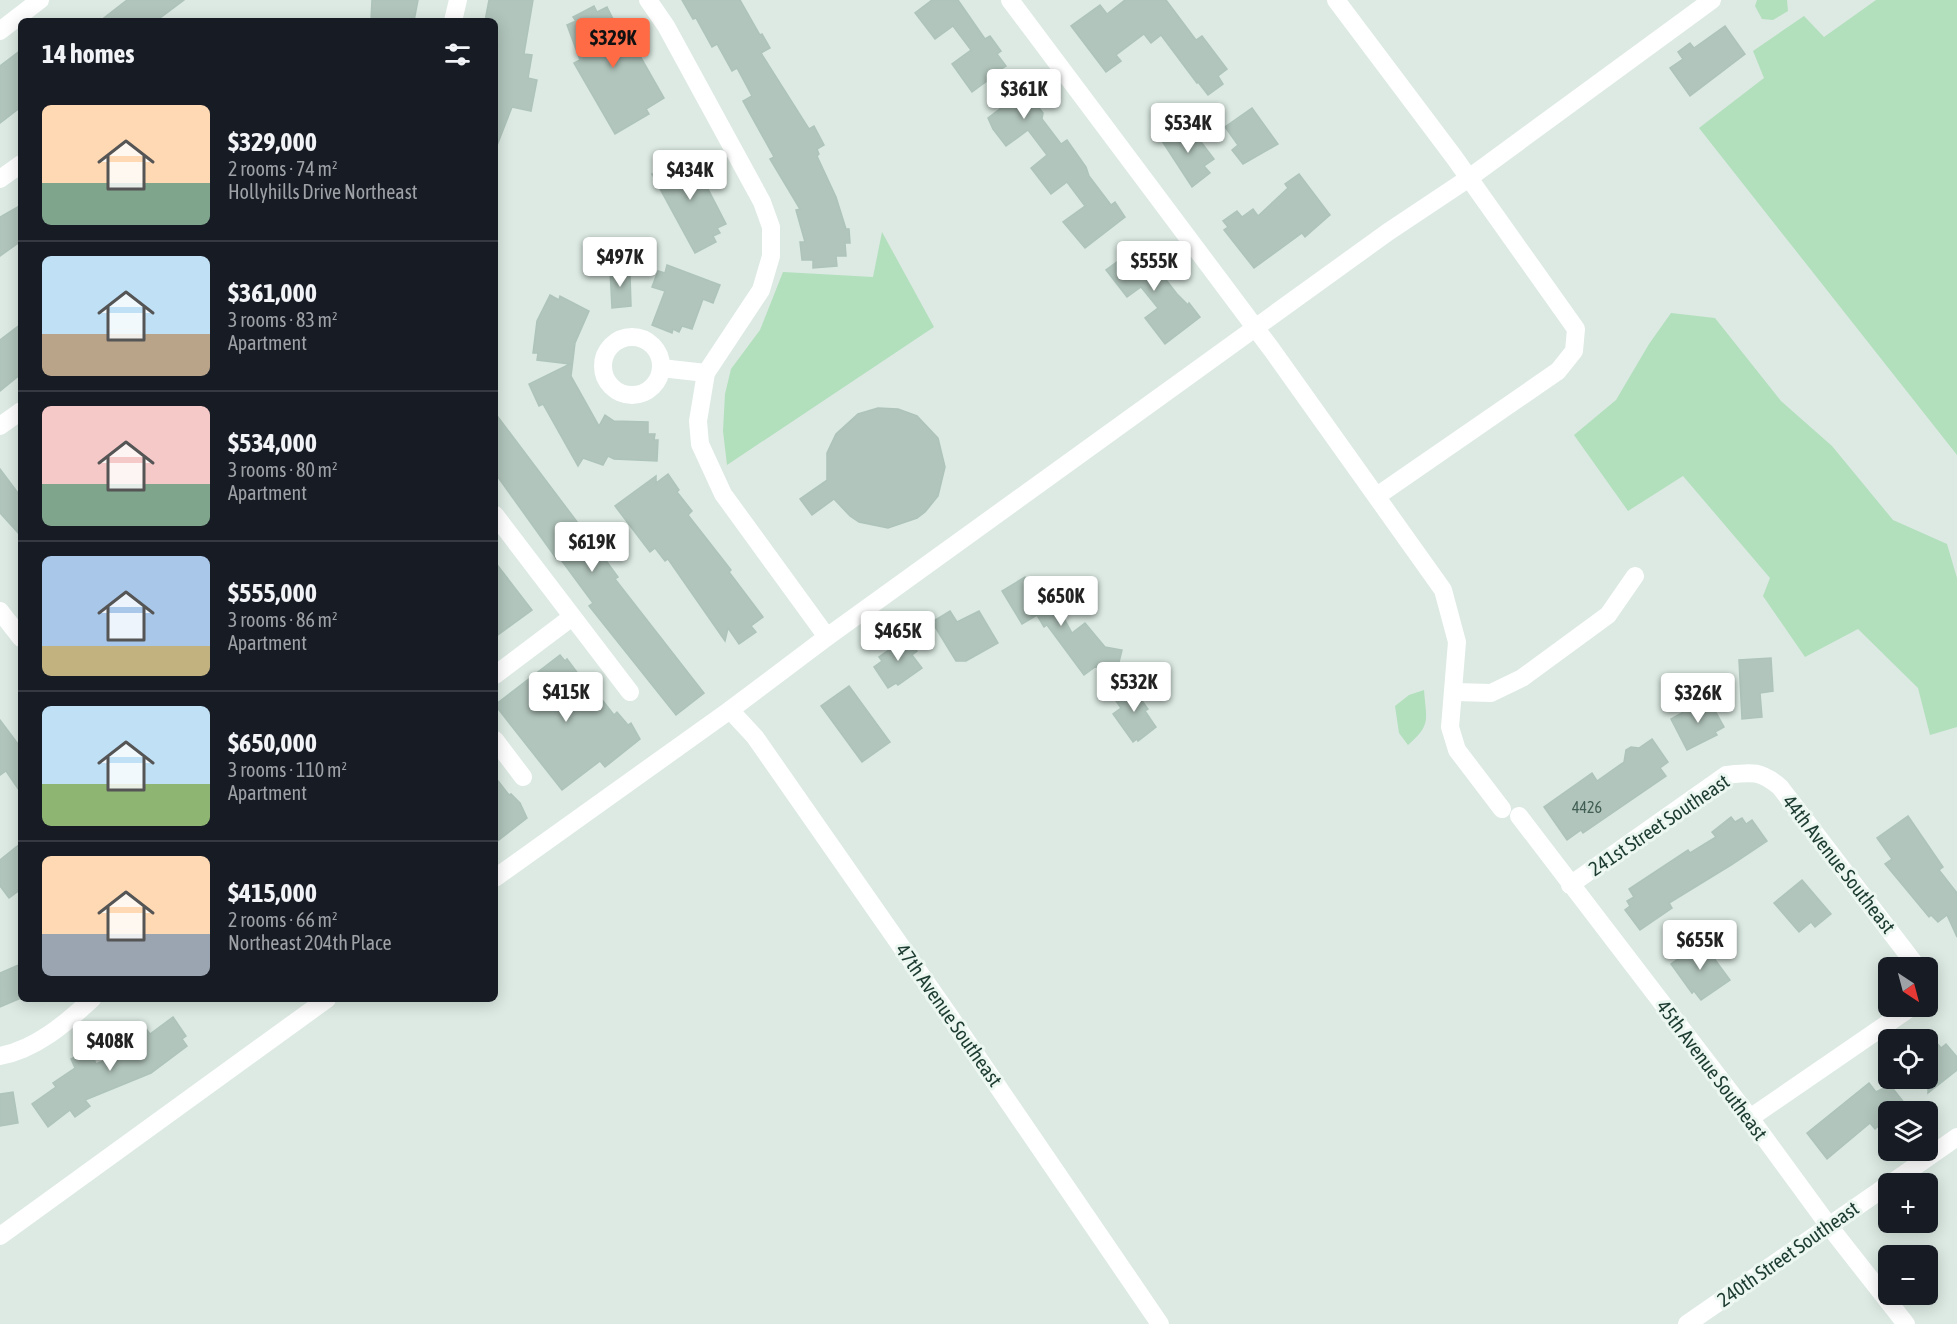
<!DOCTYPE html>
<html lang="en">
<head>
<meta charset="utf-8">
<style>
  body { margin:0; font-family:"Asap Condensed",sans-serif; background:#20242c; color:#f1f3f6; height:100vh; display:flex; flex-direction:column; font-size:22px; white-space:nowrap }
  * { box-sizing:border-box; margin:0 }
  p { font-size:20px; color:#9ea1a6 }
  .icon { flex:none; width:33px; height:33px; fill:none; stroke:currentColor; stroke-width:2; stroke-linecap:round; stroke-linejoin:round }
  .map { position:relative; flex:1; overflow:hidden }
  .drawer { position:absolute; left:18px; top:18px; width:480px; height:984px; display:flex; flex-direction:column; background:#171b24; border-radius:9px; box-shadow:0 3px 15px #0003 }
  .drawer>* { flex:none }
  .needle { width:39px; rotate:144deg }
  .controls { position:absolute; left:1878px; top:957px; display:grid; gap:12px }
  .controls a { display:grid; place-items:center; width:60px; height:60px; border-radius:9px; background:#171b24; box-shadow:0 3px 15px #0003; font-size:30px }
  .price { position:absolute; translate:-50% -51px; padding:0 14px; border-radius:6px; background:#fff; color:#222; font-size:20px; line-height:39px; filter:drop-shadow(0 2px 3px #0008) }
  .price::after { content:''; position:absolute; left:50%; top:36px; width:18px; height:14px; margin-left:-9px; background:inherit; clip-path:polygon(0 0,100% 0,50% 100%) }
  .price.on { background:#ff6b45; color:#111 }
  ul { padding:0; list-style:none }
  li { display:flex; align-items:center; gap:18px; height:150px; padding:0 24px }
  li+li { border-top:2px solid #363941 }
  li span { display:grid; place-items:center; flex:none; width:168px; height:120px; border-radius:9px; color:#555 }
  li>.icon { margin-inline-start:auto }
  span .icon { width:72px; height:72px; fill:#fffc; stroke-width:1 }
  li b { font-size:26px }
  h2 { display:flex; justify-content:space-between; align-items:center; height:72px; padding:0 24px; font-size:26px }
  .map>svg:first-child { display:block }
  .green { fill:#b2dfbc }
  .building { fill:#b1c5bc; stroke:#aec4ba; stroke-width:1.5 }
  .lines { fill:none; stroke-linecap:round; stroke-linejoin:round }
  .minor { stroke:#fff; stroke-width:18 }
  .labels { text-anchor:middle; stroke-width:6; stroke-linejoin:round; paint-order:stroke }
  .number-label { font-size:16px; fill:#415e54 }
  .street-label { font-size:20px; fill:#1c3b31; stroke:#ecf7f1 }
</style>
</head>
<body>
<div class="map">
<svg width="1957" height="1324" viewBox="0 0 1957 1324">
  <rect width="100%" height="100%" fill="#dceae3"/>
  <g class="green">
    <path d="M1757,0H1787L1788,11L1773,20L1762,19L1755,6Z"/>
    <path d="M1876,0H1957V455L1699,128L1764,78L1753,51L1804,16L1824,37Z"/>
    <path d="M882,232L934,327L727,465L723,431L725,394L731,369L760,330L783,272L873,277Z"/>
    <path d="M1671,313L1715,318L1781,401L1832,446L1893,520L1947,544L1957,578V727L1930,735L1918,688L1858,629L1805,657L1763,596L1770,578L1683,476L1628,511L1574,435L1616,400L1649,344Z"/>
    <path d="M1424,690C1426,720 1432,724 1408,745L1399,733L1395,706L1409,695Z"/>
  </g>
  <g class="building">
    <path d="M127,0H184L156,21H100Z"/>
    <path d="M372,0H418L414,21H371Z"/>
    <path d="M489,0H533L524,54L532,55L528,78L537,80L531,111L512,107L496,148L495,21H485Z"/>
    <path d="M682,0H740L760,35L762,34L770,48L761,53L809,129L814,126L824,145L817,149L819,154L817,156L836,197L846,229H849L850,243H845L846,256H836L837,266L813,268V260H802L800,242H805L796,210L800,209L770,159L774,157L743,101L752,96L737,68L732,71L717,44L712,47L696,18L693,19Z"/>
    <path d="M932,0H958L985,39L990,36L1001,51L997,54L1006,66L1001,69L1020,94L1029,87L1040,102L1036,104L1043,113L1042,119L1061,144L1067,140L1086,167L1089,176L1111,205L1115,202L1125,217L1085,248L1063,222L1085,206L1067,182L1051,194L1031,168L1047,155L1028,130L1006,146L993,129L988,118L1005,105L987,81L972,92L952,64L971,50L953,26L935,39L915,13Z"/>
    <path d="M1125,0H1166L1196,40L1202,36L1227,69L1218,76L1223,84L1208,95L1198,82L1197,83L1161,35L1151,43L1144,34L1116,55L1121,61L1106,72L1071,26L1100,5L1107,14Z"/>
    <path d="M594,6L597,12L607,7L618,29L623,26L664,98L646,109L649,114L615,134L574,63L580,60L567,25L576,21L573,17Z"/>
    <path d="M1725,26L1745,54L1690,96L1670,68L1683,59L1678,52L1690,43L1694,48Z"/>
    <path d="M21,50V107L0,123V66Z"/>
    <path d="M1252,108L1278,144L1243,164L1232,150L1238,145L1225,127Z"/>
    <path d="M1189,126L1214,159L1204,166L1210,173L1192,187L1160,138L1174,127L1179,134Z"/>
    <path d="M680,155L683,161L691,156L726,224L717,228L720,233L713,236L716,242L695,253L652,174L661,170L659,166Z"/>
    <path d="M1299,174L1330,215L1305,237L1302,233L1254,268L1224,230L1228,227L1223,221L1237,211L1242,217L1253,209L1258,216L1288,188L1285,184Z"/>
    <path d="M21,205V241L0,256V217Z"/>
    <path d="M1144,242L1155,257L1152,260L1160,272L1177,294L1188,305L1189,303L1200,317L1165,344L1145,318L1158,308L1141,287L1127,297L1106,270Z"/>
    <path d="M667,265L720,285L713,303L703,299L692,329L682,326L679,332L673,329L672,333L652,325L665,291L652,287L658,271L665,273Z"/>
    <path d="M625,268V275H630L631,306L612,308L610,269Z"/>
    <path d="M550,295L559,300L560,296L589,311L575,343L571,376L599,426L605,415L614,421L648,422V434H655L654,440H658L657,461L614,459L608,456L603,465L583,458L578,466L543,404L539,406L529,384L570,364L537,360L538,353H533L537,321Z"/>
    <path d="M21,324V374L0,391V340Z"/>
    <path d="M878,408L898,409L917,416L938,438L945,467L938,496L925,512L917,518L888,528L859,522L850,516L834,499L812,515L800,499L827,480V453L836,434L858,414Z"/>
    <path d="M495,413L599,551L618,577L615,579L704,693L676,715L589,606L593,603L559,557L556,558L495,473Z"/>
    <path d="M0,469L21,497V536L0,513Z"/>
    <path d="M668,474L679,490L677,492L692,511L688,515L731,570L729,572L763,617L751,626L756,632L739,644L728,628L725,641L668,559L665,561L655,548L650,552L615,506L656,476V483Z"/>
    <path d="M495,562L532,610L495,637Z"/>
    <path d="M1025,577L1030,586L1038,581L1045,593L1049,591L1072,633L1085,623L1105,647L1122,650L1117,670L1095,667L1084,675L1047,625L1044,627L1037,615L1022,624L1002,591Z"/>
    <path d="M950,611L957,622L979,611L998,643L966,661H956L932,622Z"/>
    <path d="M904,632L917,651L912,655L922,668L898,685L896,683L888,688L874,667L882,661L879,657L890,649L887,644Z"/>
    <path d="M560,655L565,661L567,659L585,683L588,682L614,715L617,712L628,725L631,723L640,739L605,767L600,761L562,790L495,705Z"/>
    <path d="M1771,658L1773,691L1760,693L1762,717L1742,719L1739,660Z"/>
    <path d="M1137,681L1146,693L1140,698L1148,709L1145,711L1156,727L1138,741L1137,739L1133,742L1113,714L1121,708L1114,698Z"/>
    <path d="M849,686L890,742L862,762L821,706Z"/>
    <path d="M1708,698L1724,727L1715,732L1717,735L1687,750L1671,719Z"/>
    <path d="M0,720L21,748V793L6,771L0,775Z"/>
    <path d="M1652,739L1668,762L1660,768L1666,776L1583,833L1581,830L1567,840L1544,807L1592,773L1597,781L1624,762L1626,750L1631,747L1639,748Z"/>
    <path d="M495,777L509,795L511,794L520,803L527,818L495,843Z"/>
    <path d="M1908,816L1943,867L1939,870L1957,893V937L1947,915L1938,922L1931,915L1929,917L1885,864L1892,859L1877,838Z"/>
    <path d="M1731,817L1735,822L1742,818L1746,824L1752,820L1767,841L1731,865L1669,903L1672,908L1640,930L1625,910L1630,906L1627,901L1634,897L1629,889L1688,850L1690,853L1716,837L1712,832Z"/>
    <path d="M21,843V889L9,898L0,886V860Z"/>
    <path d="M1802,880L1831,914L1815,927L1811,922L1799,932L1774,903Z"/>
    <path d="M1702,942L1730,980L1701,1000L1694,991L1692,993L1671,964Z"/>
    <path d="M21,964V998L0,1007V973Z"/>
    <path d="M173,1017L186,1036L182,1039L187,1046L151,1073L85,1100L90,1106L75,1117L70,1110L48,1127L32,1104L56,1087L53,1083L75,1068L71,1059L91,1051L96,1064L132,1049L128,1044L147,1030L150,1034Z"/>
    <path d="M1936,1042L1941,1048L1946,1044L1957,1057V1070L1928,1093V1049Z"/>
    <path d="M1869,1083L1876,1092L1890,1085L1906,1105L1897,1112H1888V1118L1875,1129L1870,1123L1827,1159L1807,1133Z"/>
    <path d="M13,1092L18,1123L0,1126V1094Z"/>
  </g>
  <g class="lines">
    <g class="minor">
      <path d="M648,0L666,26L762,202L771,227V256L761,290L706,373L698,421L700,444L723,494L827,637"/>
      <path d="M1010,0L1272,350L1443,590L1457,642L1450,727L1457,750L1502,809"/>
      <path d="M1336,0L1454,157L1576,329L1574,351L1558,371L1377,496"/>
      <path d="M453,21L458,0"/>
      <path d="M0,31L40,0"/>
      <path d="M0,179L21,164"/>
      <circle cx="632" cy="366" r="29"/>
      <path d="M661,368L706,373"/>
      <path d="M0,426L21,411"/>
      <path d="M495,515L630,692"/>
      <path d="M0,611L21,638"/>
      <path d="M495,675L572,617"/>
      <path d="M1454,692L1491,693L1522,678L1608,615L1635,576"/>
      <path d="M730,710L755,737L951,1018L1160,1324"/>
      <path d="M495,740L523,777"/>
      <path d="M1519,816L1750,1118L1829,1226L1906,1324"/>
      <path d="M495,878L730,710L827,637L1388,232L1469,178L1712,0"/>
      <path d="M1570,885L1726,775C1751,772 1760,770 1780,787L1918,968"/>
      <path d="M0,1056C36,1049 65,1024 92,999"/>
      <path d="M1750,1118L1913,1006"/>
      <path d="M1890,1184L1957,1137"/>
      <path d="M0,1236L327,999"/>
      <path d="M1687,1324L1888,1185"/>
    </g>
  </g>
  <g class="labels">
    <g class="number-label">
      <text x="1587" y="813">4426</text>
    </g>
    <g class="street-label">
      <text transform="translate(1659 825) rotate(-34)" y="7">241st Street Southeast</text>
      <text transform="translate(1839 864) rotate(52)" y="7">44th Avenue Southeast</text>
      <text transform="translate(949 1015) rotate(55)" y="7">47th Avenue Southeast</text>
      <text transform="translate(1712 1070) rotate(53)" y="7">45th Avenue Southeast</text>
      <text transform="translate(1788 1254) rotate(-35)" y="7">240th Street Southeast</text>
    </g>
  </g>
</svg>
<div class="controls">
<a><svg class="needle" viewBox="-14 -14 28 28"><path d="M0-13l5 13h-10z" fill="#e53935"/><path d="M0 13l5-13h-10z" fill="#9ea1a6"/></svg></a>
<a><svg class="icon" aria-label="locate" viewBox="0 0 24 24"><circle cx="12" cy="12" r="6"/><path d="M12 2v4M12 18v4M2 12h4M18 12h4"/></svg></a>
<a><svg class="icon" aria-label="layers" viewBox="0 0 24 24"><path d="M12 4l9 5-9 5-9-5zM3 14l9 5 9-5"/></svg></a>
<a>+</a>
<a>−</a>
</div>
<b class="price on" style="left:613px;top:69px">$329K</b>
<b class="price" style="left:1024px;top:120px">$361K</b>
<b class="price" style="left:1188px;top:154px">$534K</b>
<b class="price" style="left:690px;top:201px">$434K</b>
<b class="price" style="left:620px;top:288px">$497K</b>
<b class="price" style="left:1154px;top:292px">$555K</b>
<b class="price" style="left:592px;top:573px">$619K</b>
<b class="price" style="left:1061px;top:627px">$650K</b>
<b class="price" style="left:898px;top:662px">$465K</b>
<b class="price" style="left:1134px;top:713px">$532K</b>
<b class="price" style="left:566px;top:723px">$415K</b>
<b class="price" style="left:1698px;top:724px">$326K</b>
<b class="price" style="left:1700px;top:971px">$655K</b>
<b class="price" style="left:110px;top:1072px">$408K</b>
<section class="drawer">
<h2>14 homes<svg class="icon" aria-label="filters" viewBox="0 0 24 24"><path d="M4 7h16M4 17h16"/><circle cx="9" cy="7" r="2"/><circle cx="15" cy="17" r="2"/></svg></h2>
<ul>
<li><span style="background:linear-gradient(#ffd9b3 65%,#7fa58c 0)"><svg class="icon" aria-label="home" viewBox="0 0 24 24"><path d="M3 11l9-7 9 7M6 9v11h12V9"/></svg></span><div><b>$329,000</b><p>2 rooms · 74 m²</p><p>Hollyhills Drive Northeast</p></div></li>
<li><span style="background:linear-gradient(#bfe0f5 65%,#b9a48a 0)"><svg class="icon" aria-label="home" viewBox="0 0 24 24"><path d="M3 11l9-7 9 7M6 9v11h12V9"/></svg></span><div><b>$361,000</b><p>3 rooms · 83 m²</p><p>Apartment</p></div></li>
<li><span style="background:linear-gradient(#f6c9c9 65%,#7fa58c 0)"><svg class="icon" aria-label="home" viewBox="0 0 24 24"><path d="M3 11l9-7 9 7M6 9v11h12V9"/></svg></span><div><b>$534,000</b><p>3 rooms · 80 m²</p><p>Apartment</p></div></li>
<li><span style="background:linear-gradient(#a9c7e8 75%,#c2b280 0)"><svg class="icon" aria-label="home" viewBox="0 0 24 24"><path d="M3 11l9-7 9 7M6 9v11h12V9"/></svg></span><div><b>$555,000</b><p>3 rooms · 86 m²</p><p>Apartment</p></div></li>
<li><span style="background:linear-gradient(#bfe0f5 65%,#8fb573 0)"><svg class="icon" aria-label="home" viewBox="0 0 24 24"><path d="M3 11l9-7 9 7M6 9v11h12V9"/></svg></span><div><b>$650,000</b><p>3 rooms · 110 m²</p><p>Apartment</p></div></li>
<li><span style="background:linear-gradient(#ffd9b3 65%,#9aa5b1 0)"><svg class="icon" aria-label="home" viewBox="0 0 24 24"><path d="M3 11l9-7 9 7M6 9v11h12V9"/></svg></span><div><b>$415,000</b><p>2 rooms · 66 m²</p><p>Northeast 204th Place</p></div></li>
</ul>
</section>
</div>
</body>
</html>
